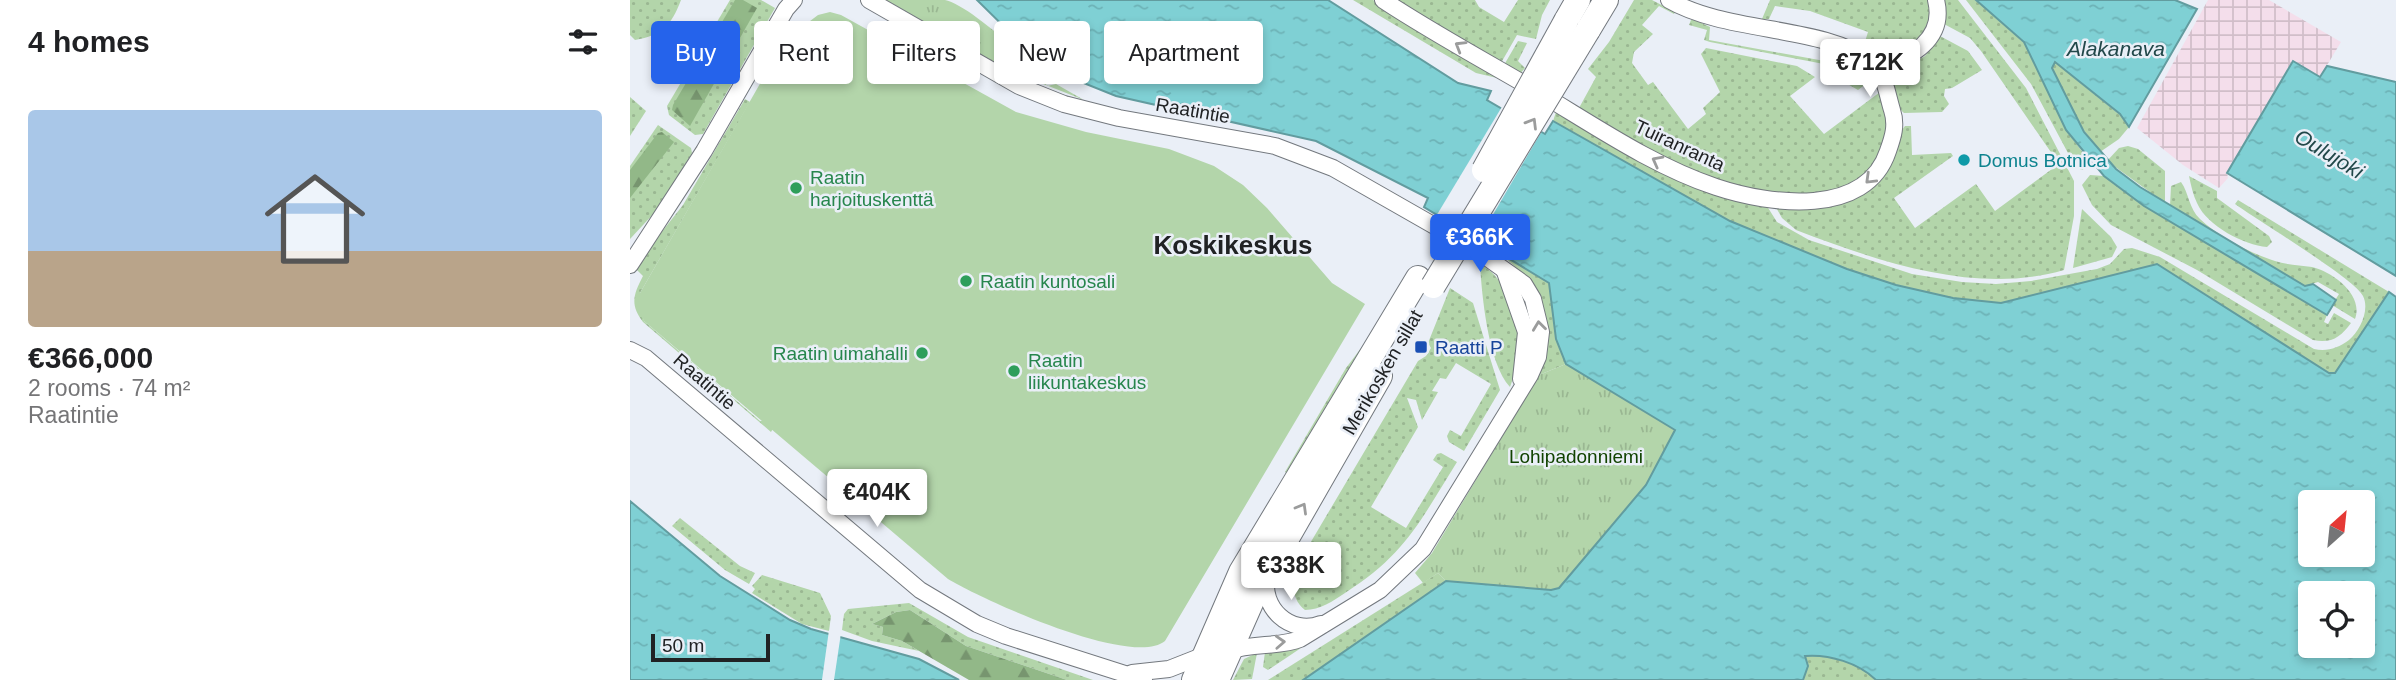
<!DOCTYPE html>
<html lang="en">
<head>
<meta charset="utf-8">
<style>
  body { margin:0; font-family:Helvetica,sans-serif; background:#f2f2f2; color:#202124; height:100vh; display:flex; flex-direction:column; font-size:26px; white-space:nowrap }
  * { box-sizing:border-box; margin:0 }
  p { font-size:23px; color:#757577 }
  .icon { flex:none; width:38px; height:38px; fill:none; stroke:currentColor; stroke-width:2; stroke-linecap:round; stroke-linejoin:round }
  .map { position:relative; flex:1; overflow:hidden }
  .drawer { display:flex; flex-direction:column; background:#fff; width:630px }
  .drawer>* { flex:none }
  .banner { position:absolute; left:21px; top:21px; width:665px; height:63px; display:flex; gap:14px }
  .needle { width:46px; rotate:27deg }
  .fabs { position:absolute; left:1668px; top:490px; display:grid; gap:14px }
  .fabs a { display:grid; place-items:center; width:77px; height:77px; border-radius:7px; background:#fff; box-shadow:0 4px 10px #0003; font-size:35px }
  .scale { position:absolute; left:21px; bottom:18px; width:119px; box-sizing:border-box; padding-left:7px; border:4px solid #202224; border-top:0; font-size:19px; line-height:24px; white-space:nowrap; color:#202224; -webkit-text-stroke:5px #eaeff7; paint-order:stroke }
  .price { position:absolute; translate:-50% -60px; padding:0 16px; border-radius:7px; background:#fff; color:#222; font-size:23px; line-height:46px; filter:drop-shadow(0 2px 4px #0008) }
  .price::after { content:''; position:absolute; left:50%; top:42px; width:21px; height:16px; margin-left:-10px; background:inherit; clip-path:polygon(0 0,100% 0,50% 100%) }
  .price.current { background:#2563eb; color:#fff }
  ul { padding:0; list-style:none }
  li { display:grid; align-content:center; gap:14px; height:371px; padding:0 28px }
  li span { display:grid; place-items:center; height:217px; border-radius:7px; color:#555 }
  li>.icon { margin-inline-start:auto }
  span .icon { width:126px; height:126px; fill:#fffc; stroke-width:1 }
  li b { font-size:30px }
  h2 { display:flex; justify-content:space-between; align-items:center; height:84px; padding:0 28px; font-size:30px }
  .pill { padding:0 24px; border-radius:7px; background:#fff; box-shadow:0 4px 10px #0003; font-size:24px; line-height:63px }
  .pill.current { background:#2563eb; color:#fff }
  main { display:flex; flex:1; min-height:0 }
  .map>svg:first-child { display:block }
  .industrial { fill:url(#industrial-grid) }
  .grass { fill:url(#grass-dots) }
  .forest { fill:url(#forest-firs) }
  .park { fill:url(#park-tufts) }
  .pitch { fill:#b3d5aa }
  .water { fill:url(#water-ripples); stroke:#629c9f; stroke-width:2; fill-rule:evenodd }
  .pier { fill:#eaeff7 }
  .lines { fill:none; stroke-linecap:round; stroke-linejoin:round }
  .minor-casing { stroke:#73787e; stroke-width:18 }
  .primary-casing { stroke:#73787e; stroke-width:26 }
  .minor { stroke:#fff; stroke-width:16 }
  .primary { stroke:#fff; stroke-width:24 }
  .primary-bridge-casing { stroke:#73787e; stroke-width:26; stroke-linecap:butt }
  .primary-bridge { stroke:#fff; stroke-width:24 }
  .oneway { stroke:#9b9c9c }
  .culture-dot { fill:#0f9aa8; stroke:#eaeff7; stroke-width:2.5 }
  .leisure-dot { fill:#2e9e5b; stroke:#eaeff7; stroke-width:2.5 }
  .transit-dot { fill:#1a4fb4; stroke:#eaeff7; stroke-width:2.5 }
  .labels { text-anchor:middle; stroke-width:5; stroke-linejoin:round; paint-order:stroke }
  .street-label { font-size:19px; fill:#202224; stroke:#eaeff7 }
  .culture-label { font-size:19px; fill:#0d838f; stroke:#eaeff7; text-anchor:start }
  .leisure-label { font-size:19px; fill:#27864d; stroke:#eaeff7; text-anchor:start }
  .transit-label { font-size:19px; fill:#164399; stroke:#eaeff7; text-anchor:start }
  .park-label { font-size:19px; fill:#114300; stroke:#eaeff7 }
  .water-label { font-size:21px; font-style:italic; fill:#22484a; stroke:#eaeff7 }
  .district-label { font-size:26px; font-weight:bold; fill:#202224; stroke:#eaeff7 }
</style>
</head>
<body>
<main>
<section class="drawer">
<h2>4 homes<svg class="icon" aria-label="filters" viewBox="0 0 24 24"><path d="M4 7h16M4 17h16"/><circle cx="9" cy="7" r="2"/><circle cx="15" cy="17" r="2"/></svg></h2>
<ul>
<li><span style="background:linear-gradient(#a9c7e8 65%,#b9a48a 0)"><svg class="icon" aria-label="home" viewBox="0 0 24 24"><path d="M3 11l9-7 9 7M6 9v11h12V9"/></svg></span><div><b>€366,000</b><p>2 rooms · 74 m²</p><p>Raatintie</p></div></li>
</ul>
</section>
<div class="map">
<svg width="1766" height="680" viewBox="0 0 1766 680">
  <defs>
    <pattern id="industrial-grid" width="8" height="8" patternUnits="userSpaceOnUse" patternTransform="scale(1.75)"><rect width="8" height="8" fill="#f4deeb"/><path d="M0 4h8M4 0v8" fill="none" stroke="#d1bec9"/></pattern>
    <pattern id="grass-dots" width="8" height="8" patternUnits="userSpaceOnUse" patternTransform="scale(1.75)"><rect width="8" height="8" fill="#b3d5aa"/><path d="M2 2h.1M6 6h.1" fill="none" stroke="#9ab792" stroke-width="1.8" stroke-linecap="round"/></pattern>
    <pattern id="forest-firs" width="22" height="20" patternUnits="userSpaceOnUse" patternTransform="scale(1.75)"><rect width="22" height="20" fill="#92b888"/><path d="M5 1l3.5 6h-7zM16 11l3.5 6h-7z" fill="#77956f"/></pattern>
    <pattern id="park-tufts" width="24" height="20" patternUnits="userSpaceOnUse" patternTransform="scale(1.75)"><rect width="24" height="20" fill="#b3d5aa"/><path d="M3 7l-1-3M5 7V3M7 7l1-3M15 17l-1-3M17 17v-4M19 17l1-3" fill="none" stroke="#9ab792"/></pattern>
    <pattern id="water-ripples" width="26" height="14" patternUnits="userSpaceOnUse" patternTransform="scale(1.75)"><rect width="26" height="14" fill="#7fd0d4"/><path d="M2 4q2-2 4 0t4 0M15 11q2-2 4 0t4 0" fill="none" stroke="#6db2b6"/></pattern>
  </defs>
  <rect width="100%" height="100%" fill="#eaeff7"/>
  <path class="industrial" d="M1578,0H1639L1711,42L1690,77L1663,62L1597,173L1598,178L1589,188L1553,165L1507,128Z"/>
  <g class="grass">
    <path d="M0,0H51C41,26 32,35 5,40L0,35Z"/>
    <path d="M100,0H131L145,8L73,134L65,135L39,115L37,106Z"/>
    <path d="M723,0H743L867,78L846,73Z"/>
    <path d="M765,0H845L849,7L874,22L888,0H920L912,15L906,39L887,35L871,63Z"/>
    <path d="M1004,0H1022L1045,12L1044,14L1029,6L1012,25L1023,34L1004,52L1002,63L1018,85L1023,82L1058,129L1076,114L1073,108L1090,92L1071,54L1076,48L1167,66L1185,77L1160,96L1194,134L1250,92C1261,116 1259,142 1244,163C1211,214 1112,192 1065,173C1025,156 986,130 949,108L966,77L958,69L979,42Z"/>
    <path d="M1140,0H1299C1306,38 1267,65 1233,48L1238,32L1180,11L1145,6L1139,19H1132Z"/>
    <path d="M1314,0H1328L1396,88L1444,181V216L1434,270C1347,296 1247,261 1166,230L1152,218L1144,204L1219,200L1275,126H1281L1282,155L1321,153L1323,156L1264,198L1285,228L1346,184L1365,211L1422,169L1427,161L1351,51L1340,38L1314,24Z"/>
    <path d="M1336,0H1346L1394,42L1436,130L1457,158L1453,170L1446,168L1401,84Z"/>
    <path d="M1065,20L1080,27L1079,40L1200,62L1199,65L1080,42L1074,40L1077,30L1059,25L1061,20Z"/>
    <path d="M1310,36L1338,51L1352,70L1322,88L1315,89L1314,96L1319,104L1312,112L1274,113C1265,106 1261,87 1263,75L1295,56Z"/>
    <path d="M888,41L897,43L888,61L895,68L890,74L874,65Z"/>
    <path d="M1220,59L1239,77L1237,83L1228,90L1214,82Z"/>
    <path d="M1424,61L1490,115L1499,127L1489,139L1470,152L1441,113L1421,68Z"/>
    <path d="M0,97L16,111L0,136Z"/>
    <path d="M115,99L120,102L10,293L14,321L130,421L148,420L141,432L13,322C0,305 3,295 13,276L4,267L53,205Z"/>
    <path d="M927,109L1135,203L1147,222L1179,240L1282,274L1332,282L1366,284L1401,281L1467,269L1480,264L1494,249L1502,248L1530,257L1684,349C1697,352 1708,348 1719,340C1730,331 1740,310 1733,296C1725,279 1627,220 1605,204L1608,200L1759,292L1705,373H1699L1527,264L1371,303L1323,298L1266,285L1217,269L1100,221L923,121Z"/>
    <path d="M28,125L61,148L62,153L27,210L0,239V166Z"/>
    <path d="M1498,146L1508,149L1535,171V203L1477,161L1489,148Z"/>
    <path d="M1460,175L1474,176L1514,206L1697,315L1694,322L1698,324L1704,313L1721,323C1711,337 1701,344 1683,340L1567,270L1481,225L1462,205L1452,185Z"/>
    <path d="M1559,176L1587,191V198L1639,236L1642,242L1637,247C1614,245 1577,226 1567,203C1563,195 1561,185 1559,176Z"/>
    <path d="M1551,182C1559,193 1559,209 1570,219C1589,237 1620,253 1645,261C1657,265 1670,265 1682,267C1703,272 1734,295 1725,319L1702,305L1709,294L1688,282L1675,286L1540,206L1541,186Z"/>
    <path d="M1452,209L1481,237L1487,247L1482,257L1443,268Z"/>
    <path d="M859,245L919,283L926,339L936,364L909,375C932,315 906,280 859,245Z"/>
    <path d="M850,265C872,273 888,311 890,333C891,350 886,371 880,387C858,364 852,296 850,265Z"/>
    <path d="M820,288L843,303L870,390L834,451L819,442L817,436L820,430L831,436L861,384L826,363L816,379L810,378L802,391L808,392L792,420L786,400L777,398L788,427L741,507L776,528L813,467L803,460L807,454L811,453L827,462C790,521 776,554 715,593C703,601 690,610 675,610C659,598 663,578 669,562L788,361L796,356L801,348L798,343Z"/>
    <path d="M747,327L658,474L655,472L716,368Z"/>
    <path d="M50,518L110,566L125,573L119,584L95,570L42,526Z"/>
    <path d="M808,573L816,581L673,680H638Z"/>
    <path d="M132,575L190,593L201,616L199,631L172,624L122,593L125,589L122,586Z"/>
    <path d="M279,603L338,637L463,680H437L336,646L280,610L266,612L242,624L253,627L252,635L272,641L289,651L242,641L212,630L214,614L218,609Z"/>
    <path d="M671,648L638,670L633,667L635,652Z"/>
    <path d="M627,653L622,679L603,680L614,659Z"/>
    <path d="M1175,655C1199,654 1229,663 1246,680H1173L1178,666Z"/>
  </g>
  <g class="forest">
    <path d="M105,0H113L127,8L60,126L42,110L43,105Z"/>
    <path d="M32,132L44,142L0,198V170L28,133Z"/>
    <path d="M280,610L336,646L437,680H339L272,641L252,635L253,627L242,624L266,612Z"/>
  </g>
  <g class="park">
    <path d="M256,0C275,0 297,0 315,0C338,4 408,66 417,86L426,84L454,100L378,70Z"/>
    <path d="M936,364L1045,430L1016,485L929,588L921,590L816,581L808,573L793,583L785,573L802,553L909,375Z"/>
  </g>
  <path class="pitch" d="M200,12L211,15L386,112L456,132L539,149L584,166L613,185L637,208L702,283L735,304L535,641C502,668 353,600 318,579L14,321L8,303L10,293L155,40L188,15Z"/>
  <g class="water">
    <path d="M347,0H698L828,83L861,91L857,100L915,134L923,121L1100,221L1217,269L1266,285L1323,298L1371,303L1527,264L1699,373H1705L1759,292L1766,297V680H1246C1229,663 1199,654 1175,656L1178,666L1173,680H673L816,581L921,590L929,588L1016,485L1045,430L936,364L926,339L919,283L794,207L798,198L686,141L486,96L416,68ZM1680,502H1732V555H1680ZM1680,593H1732V646H1680Z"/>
    <path d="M1346,0H1545L1567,9L1499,127L1490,114L1425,62L1422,68L1454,132L1486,169L1510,187L1675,286L1683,284L1706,300L1697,315L1514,206L1474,176L1436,130L1394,42Z"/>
    <path d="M1663,61L1690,77L1697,66L1766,82V276L1597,173Z"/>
    <path d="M0,501L90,576L160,620L181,629L289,659L329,680H0Z"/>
  </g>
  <g class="pier">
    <path d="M873,105L913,129L847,242L805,218Z"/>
    <path d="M199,630L211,633L204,680H192Z"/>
  </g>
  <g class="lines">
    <g class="minor-casing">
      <g id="minor">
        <path d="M239,0L389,86L434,104L489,118L645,146L703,168L845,249L894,284L903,299L911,332L908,357L900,375L793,549L750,590L670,639C650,647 623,643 598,651"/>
        <path d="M753,0C803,33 857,62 908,92C965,126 1023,166 1086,187C1140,205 1236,218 1258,151C1263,137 1267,125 1262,110C1257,94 1255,73 1241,62C1194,25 1098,34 1039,0"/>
        <path d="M1249,70C1280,57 1316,40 1306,0"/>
        <path d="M0,265L74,151L156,9L164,0"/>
        <path d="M875,272L896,332L891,379"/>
        <path d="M0,350L16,358L290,590L347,624L376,636L514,680"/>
        <path d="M637,576C630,607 660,636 691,624"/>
        <path d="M502,673L539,669L572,656"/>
      </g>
    </g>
    <g class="primary-casing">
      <g id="primary">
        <path d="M936,21L948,0"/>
        <path d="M958,30L976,0"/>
        <path d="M564,680L611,572L788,278"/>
        <path d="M587,680L625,594L750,376"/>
      </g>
    </g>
    <use href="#minor" class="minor"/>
    <use href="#primary" class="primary"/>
    <g class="primary-bridge-casing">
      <g id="primary-bridge">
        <path d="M854,170L936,21"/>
        <path d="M803,286L958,30"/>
      </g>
    </g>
    <use href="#primary-bridge" class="primary-bridge"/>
  </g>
  <defs><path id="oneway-chevron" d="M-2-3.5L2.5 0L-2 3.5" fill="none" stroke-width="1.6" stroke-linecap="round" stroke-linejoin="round" transform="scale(1.75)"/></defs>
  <g class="oneway">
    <use href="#oneway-chevron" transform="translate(830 46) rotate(-149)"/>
    <use href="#oneway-chevron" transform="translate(902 123) rotate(-59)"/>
    <use href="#oneway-chevron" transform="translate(1027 161) rotate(-152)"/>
    <use href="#oneway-chevron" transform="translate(1240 179) rotate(136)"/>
    <use href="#oneway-chevron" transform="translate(909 326) rotate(-97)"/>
    <use href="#oneway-chevron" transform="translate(672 508) rotate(-60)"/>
    <use href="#oneway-chevron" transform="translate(650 642) rotate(-3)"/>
  </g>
  <circle class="culture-dot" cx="1334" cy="160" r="7"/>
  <g class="leisure-dot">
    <circle cx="166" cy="188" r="7"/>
    <circle cx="336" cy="281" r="7"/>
    <circle cx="292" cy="353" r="7"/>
    <circle cx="384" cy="371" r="7"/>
  </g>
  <rect class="transit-dot" x="784" y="340" width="14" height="14" rx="3.5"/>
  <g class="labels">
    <g class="street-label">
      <text transform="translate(563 110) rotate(10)" y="7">Raatintie</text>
      <text transform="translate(1050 145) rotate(25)" y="7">Tuiranranta</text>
      <text transform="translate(752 372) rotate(-60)" y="7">Merikosken sillat</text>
      <text transform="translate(75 381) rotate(41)" y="7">Raatintie</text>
    </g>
    <g class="culture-label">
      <text x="1348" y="167">Domus Botnica</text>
    </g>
    <g class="leisure-label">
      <text x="180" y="184">Raatin<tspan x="180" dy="22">harjoituskenttä</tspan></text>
      <text x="350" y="288">Raatin kuntosali</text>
      <text x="278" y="360" text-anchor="end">Raatin uimahalli</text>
      <text x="398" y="367">Raatin<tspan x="398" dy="22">liikuntakeskus</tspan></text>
    </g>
    <g class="transit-label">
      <text x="805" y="354">Raatti P</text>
    </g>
    <g class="park-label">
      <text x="946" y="463">Lohipadonniemi</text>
    </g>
    <g class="water-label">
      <text x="1486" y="56">Alakanava</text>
      <text transform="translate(1699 154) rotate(31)" y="7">Oulujoki</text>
    </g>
    <g class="district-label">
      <text x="603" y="254">Koskikeskus</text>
    </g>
  </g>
</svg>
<div class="fabs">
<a><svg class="needle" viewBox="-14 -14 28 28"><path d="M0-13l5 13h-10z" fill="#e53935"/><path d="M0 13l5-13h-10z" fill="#757577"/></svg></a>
<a><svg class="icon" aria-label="locate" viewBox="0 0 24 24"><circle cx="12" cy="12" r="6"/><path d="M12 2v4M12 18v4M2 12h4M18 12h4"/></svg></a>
</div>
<div class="scale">50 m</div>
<b class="price" style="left:1240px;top:99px">€712K</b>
<b class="price current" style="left:850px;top:274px">€366K</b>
<b class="price" style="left:247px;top:529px">€404K</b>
<b class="price" style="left:661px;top:602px">€338K</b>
<div class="banner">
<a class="pill current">Buy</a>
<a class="pill">Rent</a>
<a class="pill">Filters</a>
<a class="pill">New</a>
<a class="pill">Apartment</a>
</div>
</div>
</main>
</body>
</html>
